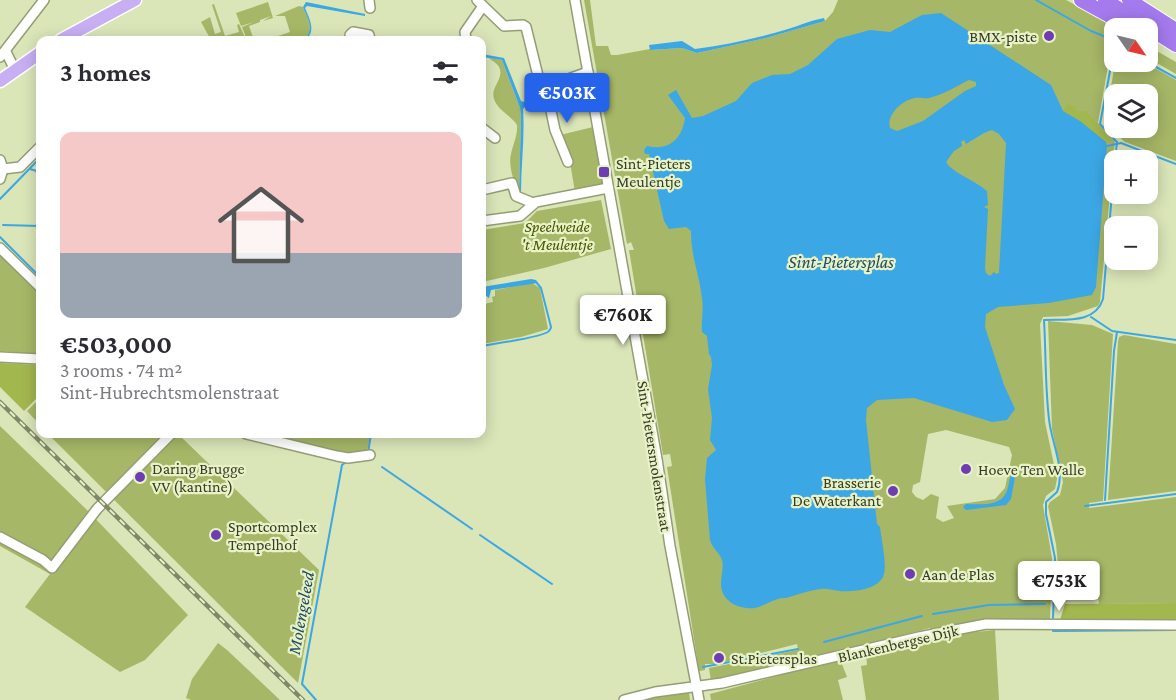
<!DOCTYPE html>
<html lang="en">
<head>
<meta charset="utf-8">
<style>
  body { margin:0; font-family:"Crimson Pro",serif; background:#f7f7f7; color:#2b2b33; height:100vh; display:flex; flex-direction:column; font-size:22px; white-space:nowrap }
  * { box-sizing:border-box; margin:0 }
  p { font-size:20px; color:#7c7c81 }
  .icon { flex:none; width:33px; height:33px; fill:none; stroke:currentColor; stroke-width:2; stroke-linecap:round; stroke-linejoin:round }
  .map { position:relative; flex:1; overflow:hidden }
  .details { position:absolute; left:36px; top:36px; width:450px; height:402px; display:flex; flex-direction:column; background:#fff; border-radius:12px; box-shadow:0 3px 15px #0003 }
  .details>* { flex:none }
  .needle { width:39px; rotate:124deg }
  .controls { position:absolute; left:1104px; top:18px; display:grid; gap:12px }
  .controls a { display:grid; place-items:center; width:54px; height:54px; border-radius:12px; background:#fff; box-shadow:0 3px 15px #0003; font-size:30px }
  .price { position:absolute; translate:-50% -51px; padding:0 14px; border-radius:6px; background:#fff; color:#222; font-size:20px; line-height:39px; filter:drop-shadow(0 2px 3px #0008) }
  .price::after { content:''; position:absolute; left:50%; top:36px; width:18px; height:14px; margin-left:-9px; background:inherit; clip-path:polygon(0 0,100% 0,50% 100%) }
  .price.active { background:#2563eb; color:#fff }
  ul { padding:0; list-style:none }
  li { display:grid; align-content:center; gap:12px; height:318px; padding:0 24px }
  li span { display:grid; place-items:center; height:186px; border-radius:12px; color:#555 }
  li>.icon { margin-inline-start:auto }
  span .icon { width:108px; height:108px; fill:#fffc; stroke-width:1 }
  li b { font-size:26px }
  h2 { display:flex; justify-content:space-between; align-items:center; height:72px; padding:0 24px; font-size:26px }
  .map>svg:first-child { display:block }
  .green { fill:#a6b767; fill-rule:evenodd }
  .forest { fill:#a3b74f }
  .water { fill:#3ca7e5; fill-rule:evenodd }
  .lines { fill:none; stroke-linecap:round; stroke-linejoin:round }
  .stream { stroke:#3ca7e5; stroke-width:2 }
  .minor-casing { stroke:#949e74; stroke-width:12 }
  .major-casing { stroke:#fff; stroke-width:15 }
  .highway-casing { stroke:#fff; stroke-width:16 }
  .minor { stroke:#fff; stroke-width:9 }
  .major { stroke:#c8aff4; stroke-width:12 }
  .highway { stroke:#a47aed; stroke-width:14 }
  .rail-casing { stroke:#80886a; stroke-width:4.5 }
  .rail { stroke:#e7f2c5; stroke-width:2; stroke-dasharray:7; stroke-linecap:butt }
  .poi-dot { fill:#6e3cb3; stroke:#e7f2c5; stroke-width:2 }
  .labels { text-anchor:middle; stroke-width:4.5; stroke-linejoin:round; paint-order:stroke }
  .poi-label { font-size:16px; fill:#363a29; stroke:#e7f2c5; text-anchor:start }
  .park-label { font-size:16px; font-style:italic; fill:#475300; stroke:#e7f2c5 }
  .street-label { font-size:16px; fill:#363a29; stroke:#e7f2c5 }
  .water-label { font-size:18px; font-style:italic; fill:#224c66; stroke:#e7f2c5 }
</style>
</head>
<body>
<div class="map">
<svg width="1176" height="700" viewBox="0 0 1176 700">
  <rect width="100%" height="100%" fill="#dae5b8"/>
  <g class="green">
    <path d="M584,0H590L596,46H608L611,55H617L650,49V50L682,48L697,53L766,38L825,21L833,12L838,0H1066L1119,28H1114V38L1102,34L1110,40L1111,49L1098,123L1115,140L1100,302L1098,306L1068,316L1043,317L1040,324L1045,422L1057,479L1055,489L1046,496L1043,505L1052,558L1050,619L1045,622L1007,620L984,621L931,630L930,628L802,662L711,681L709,668L798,650L797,644L717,664H705V670L699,671L667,467L672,466L670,454L663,455L629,250H634L631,242L627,244ZM946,430L1009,447L1012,455L1005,488L995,499L947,506L954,518L943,522L936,518L939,497L931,494L923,500L916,497L912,492L913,485L920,482L928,434Z"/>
    <path d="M268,2L273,18L263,21L271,16L260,20V22L249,26L254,40H247L242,27L254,22L241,26L236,13Z"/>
    <path d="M214,4L225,36L239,32L237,25L239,24L246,40H211L201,22L210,17L215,34L221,32L212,5Z"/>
    <path d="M299,6L303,7C308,20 315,28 304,40H258L268,36L269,39L290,32L285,16H275Z"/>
    <path d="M1148,46L1176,62V74L1148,58Z"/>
    <path d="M489,58L502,60L520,108L521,117L519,193C514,182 508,166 511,154C513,144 518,135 517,125C511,115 498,111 494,99C490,87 505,78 499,67C497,63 491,60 489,58Z"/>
    <path d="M1115,62H1144L1176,80V161L1125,142L1105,125ZM1114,94H1148V128H1114Z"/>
    <path d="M593,127L604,184L575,192L570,162L560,135Z"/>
    <path d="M601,200L611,249L544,268L482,282V230L525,223L537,211Z"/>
    <path d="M0,253L40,293V354L0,351Z"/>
    <path d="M532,283L540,288L548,329L521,337L482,344V302L484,304L493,302L492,297L495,296V290Z"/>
    <path d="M1048,321L1092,325L1113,334L1103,501L1089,503V508L1176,497V603L1099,604L1093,563L1058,565L1056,544L1048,506L1050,502L1060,495L1063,482L1052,429Z"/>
    <path d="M1124,335L1176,344V491L1108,500L1118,342L1119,337Z"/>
    <path d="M40,398V425L27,411Z"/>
    <path d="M0,426L87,510L188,615L145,660L120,672L25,607L50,574L0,546Z"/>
    <path d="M48,434H178L319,570L298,683Z"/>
    <path d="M257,434H370L368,448L365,452L348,456Z"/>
    <path d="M995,630L999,700H866L861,666L867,665L866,652L967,633Z"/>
    <path d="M218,643L227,650L280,700H191L186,698L192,679Z"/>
    <path d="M840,659L847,677L838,680L843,700H711L710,694Z"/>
    <path d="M689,693L690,700H638L651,697Z"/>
  </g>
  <g class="forest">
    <path d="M1067,104L1076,107V111H1086L1111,140L1106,142L1080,121L1063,111Z"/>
    <path d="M0,363L40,365V395L24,411L0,387Z"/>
    <path d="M1176,603V621L1060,620L1065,604Z"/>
  </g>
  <g class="water">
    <path d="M306,2L365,14V16L307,6L305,8C310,20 317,33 304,40C315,28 308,20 303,7Z"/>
    <path d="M941,13L1051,85L1063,111L1080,121L1106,142L1107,146L1096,287L1092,295L1049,303L998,307L986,314L985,327L1004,385L1015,409L1007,420L992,422L914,398L877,400L867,408L866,420L877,524L880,527C881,538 888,567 883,577C876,590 853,592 840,591C834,591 827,588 821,589C810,590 797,595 786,598C775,597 765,606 755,608C739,610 721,601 721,584C721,576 724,567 722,560C720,553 712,548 710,540L705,479L707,458L716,450L710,440L712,418L708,389L712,365L711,357L709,354L707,336L702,332C701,320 704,310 702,298C699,273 691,257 691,231L686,227L669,229L664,221L649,154H645L644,150L647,146C668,151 682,140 685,118L668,95L676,90L692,118L703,116L736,101L752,83L772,75L790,74L808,65L837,39L870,30L890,32L922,15ZM969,80L976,82V86L965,91L923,121L897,131L890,128C886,115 902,100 915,98C920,97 925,99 929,98C943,95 957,86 969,80ZM992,130L999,134L1006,143L999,273L996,274L994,272L990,276L986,273L985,268L988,209L984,207L988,205L987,191C976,181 951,172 946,162L954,151L962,146L961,142L964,140L966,144L984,133Z"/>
    <path d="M824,18L825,21L766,38L697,53L682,48L650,50L649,45L682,41L695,49C726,45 758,38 788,29C801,25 812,20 824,18Z"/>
    <path d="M482,54L504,58L521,101L524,102L534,91L535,93L523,109C525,137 521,165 521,193H519L521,117L520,108L502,60L482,57Z"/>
    <path d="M531,279L536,280L538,283L491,290L489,298L482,293V287Z"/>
    <path d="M1011,474L1015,477L1011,499L1006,505L966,510L963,507L966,504C980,504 999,507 1006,493C1009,487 1009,480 1011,474Z"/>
  </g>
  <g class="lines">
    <g class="stream">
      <path d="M1036,0L1091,31L1114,40"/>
      <path d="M1114,50L1100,124L1117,142L1115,160"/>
      <path d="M1147,62L1176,78"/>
      <path d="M1107,146L1121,143L1176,164"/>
      <path d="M30,169L40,172"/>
      <path d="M0,199L40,158"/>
      <path d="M3,225L40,226"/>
      <path d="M0,237L40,277"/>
      <path d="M1091,317L1112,331L1176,340"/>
      <path d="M482,346C492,344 545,337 549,331C550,330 551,328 551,327L541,288L536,282"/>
      <path d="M368,453L371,434"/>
      <path d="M382,467L472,529"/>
      <path d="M1105,500L1114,351L1117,332"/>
      <path d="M1085,506L1176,494"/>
      <path d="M480,535L552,584"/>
      <path d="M933,614L989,605L1045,604"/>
      <path d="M1053,618L1055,558L1046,514V502L1057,492C1066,469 1051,442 1049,419C1045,386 1046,353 1044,320C1066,319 1095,324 1103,299L1114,170"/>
      <path d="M1053,628V631L1176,630"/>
      <path d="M824,642L922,616"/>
      <path d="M703,667L798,649"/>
      <path d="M316,700L302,684L342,465L346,462"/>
    </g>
    <g class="minor-casing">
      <g id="minor">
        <path d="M369,0L370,8"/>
        <path d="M477,0L504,26L523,25L526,27L540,84L547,92L571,78L588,72"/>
        <path d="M575,0L657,459L670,546L699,700"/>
        <path d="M351,40L350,35L353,32L369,35L370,40"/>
        <path d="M466,40L465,32L483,6"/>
        <path d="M6,52L15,70"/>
        <path d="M0,57L44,0"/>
        <path d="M547,92L555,130L568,162"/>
        <path d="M482,128L495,138"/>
        <path d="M0,160L3,169L0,179"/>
        <path d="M3,169L20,167L40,147"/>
        <path d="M482,190L512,183L516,196L533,203"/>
        <path d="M482,221L520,216L536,202L608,188"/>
        <path d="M0,248L40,287"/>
        <path d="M0,357L40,359"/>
        <path d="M246,434L337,456L348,458L370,455"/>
        <path d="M0,537L43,560L52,568L97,509L171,434"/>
        <path d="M624,700L655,692L722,683L919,637L986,624L1176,625"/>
      </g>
    </g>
    <g class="major-casing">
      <g id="major">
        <path d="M61,40L135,0"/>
        <path d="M0,81L40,53"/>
      </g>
    </g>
    <g class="highway-casing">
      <g id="highway">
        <path d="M1081,0L1132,28"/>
        <path d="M1105,0L1176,45"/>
        <path d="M1129,0L1176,30"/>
      </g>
    </g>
    <use href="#minor" class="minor"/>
    <use href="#major" class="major"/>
    <use href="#highway" class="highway"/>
    <g class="rail-casing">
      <path id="rail" d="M0,402L303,700"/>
    </g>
    <use href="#rail" class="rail"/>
  </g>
  <g class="poi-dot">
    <circle cx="1049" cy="36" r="6"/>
    <rect x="598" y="166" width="12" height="12" rx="3"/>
    <circle cx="966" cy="469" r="6"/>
    <circle cx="140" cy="477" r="6"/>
    <circle cx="893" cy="491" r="6"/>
    <circle cx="216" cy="535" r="6"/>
    <circle cx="910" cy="574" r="6"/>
    <circle cx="719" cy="658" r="6"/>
  </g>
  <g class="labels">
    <g class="poi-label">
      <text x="1037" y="42" text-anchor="end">BMX-piste</text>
      <text x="616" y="169">Sint-Pieters<tspan x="616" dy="18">Meulentje</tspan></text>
      <text x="152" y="474">Daring Brugge<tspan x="152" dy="18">VV (kantine)</tspan></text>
      <text x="978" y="475">Hoeve Ten Walle</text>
      <text x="881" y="488" text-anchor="end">Brasserie<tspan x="881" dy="18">De Waterkant</tspan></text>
      <text x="228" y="532">Sportcomplex<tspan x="228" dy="18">Tempelhof</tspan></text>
      <text x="922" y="580">Aan de Plas</text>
      <text x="731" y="664">St.Pietersplas</text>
    </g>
    <g class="park-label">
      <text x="557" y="232">Speelweide<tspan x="557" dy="18">'t Meulentje</tspan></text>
    </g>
    <g class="street-label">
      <text transform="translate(655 456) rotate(81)" y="6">Sint-Pietersmolenstraat</text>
      <text transform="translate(898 643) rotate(-13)" y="6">Blankenbergse Dijk</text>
    </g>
    <g class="water-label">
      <text x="841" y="268">Sint-Pietersplas</text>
      <text transform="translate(301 613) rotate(-80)" y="6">Molengeleed</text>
    </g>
  </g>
</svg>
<div class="controls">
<a><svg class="needle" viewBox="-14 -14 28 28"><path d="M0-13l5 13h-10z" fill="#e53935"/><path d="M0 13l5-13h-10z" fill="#7c7c81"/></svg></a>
<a><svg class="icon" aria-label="layers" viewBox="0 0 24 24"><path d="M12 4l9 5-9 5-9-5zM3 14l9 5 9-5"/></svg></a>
<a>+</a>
<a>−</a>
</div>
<b class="price active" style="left:567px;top:124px">€503K</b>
<b class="price" style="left:623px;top:346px">€760K</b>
<b class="price" style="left:1059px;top:612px">€753K</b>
<section class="details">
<h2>3 homes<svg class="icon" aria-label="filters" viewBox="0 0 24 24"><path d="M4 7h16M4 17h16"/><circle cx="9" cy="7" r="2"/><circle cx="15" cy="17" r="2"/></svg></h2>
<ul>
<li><span style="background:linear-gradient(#f6c9c9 65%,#9aa5b1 0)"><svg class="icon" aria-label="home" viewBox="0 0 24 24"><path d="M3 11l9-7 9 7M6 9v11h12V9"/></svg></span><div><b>€503,000</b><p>3 rooms · 74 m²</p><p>Sint-Hubrechtsmolenstraat</p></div></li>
</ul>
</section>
</div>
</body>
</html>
